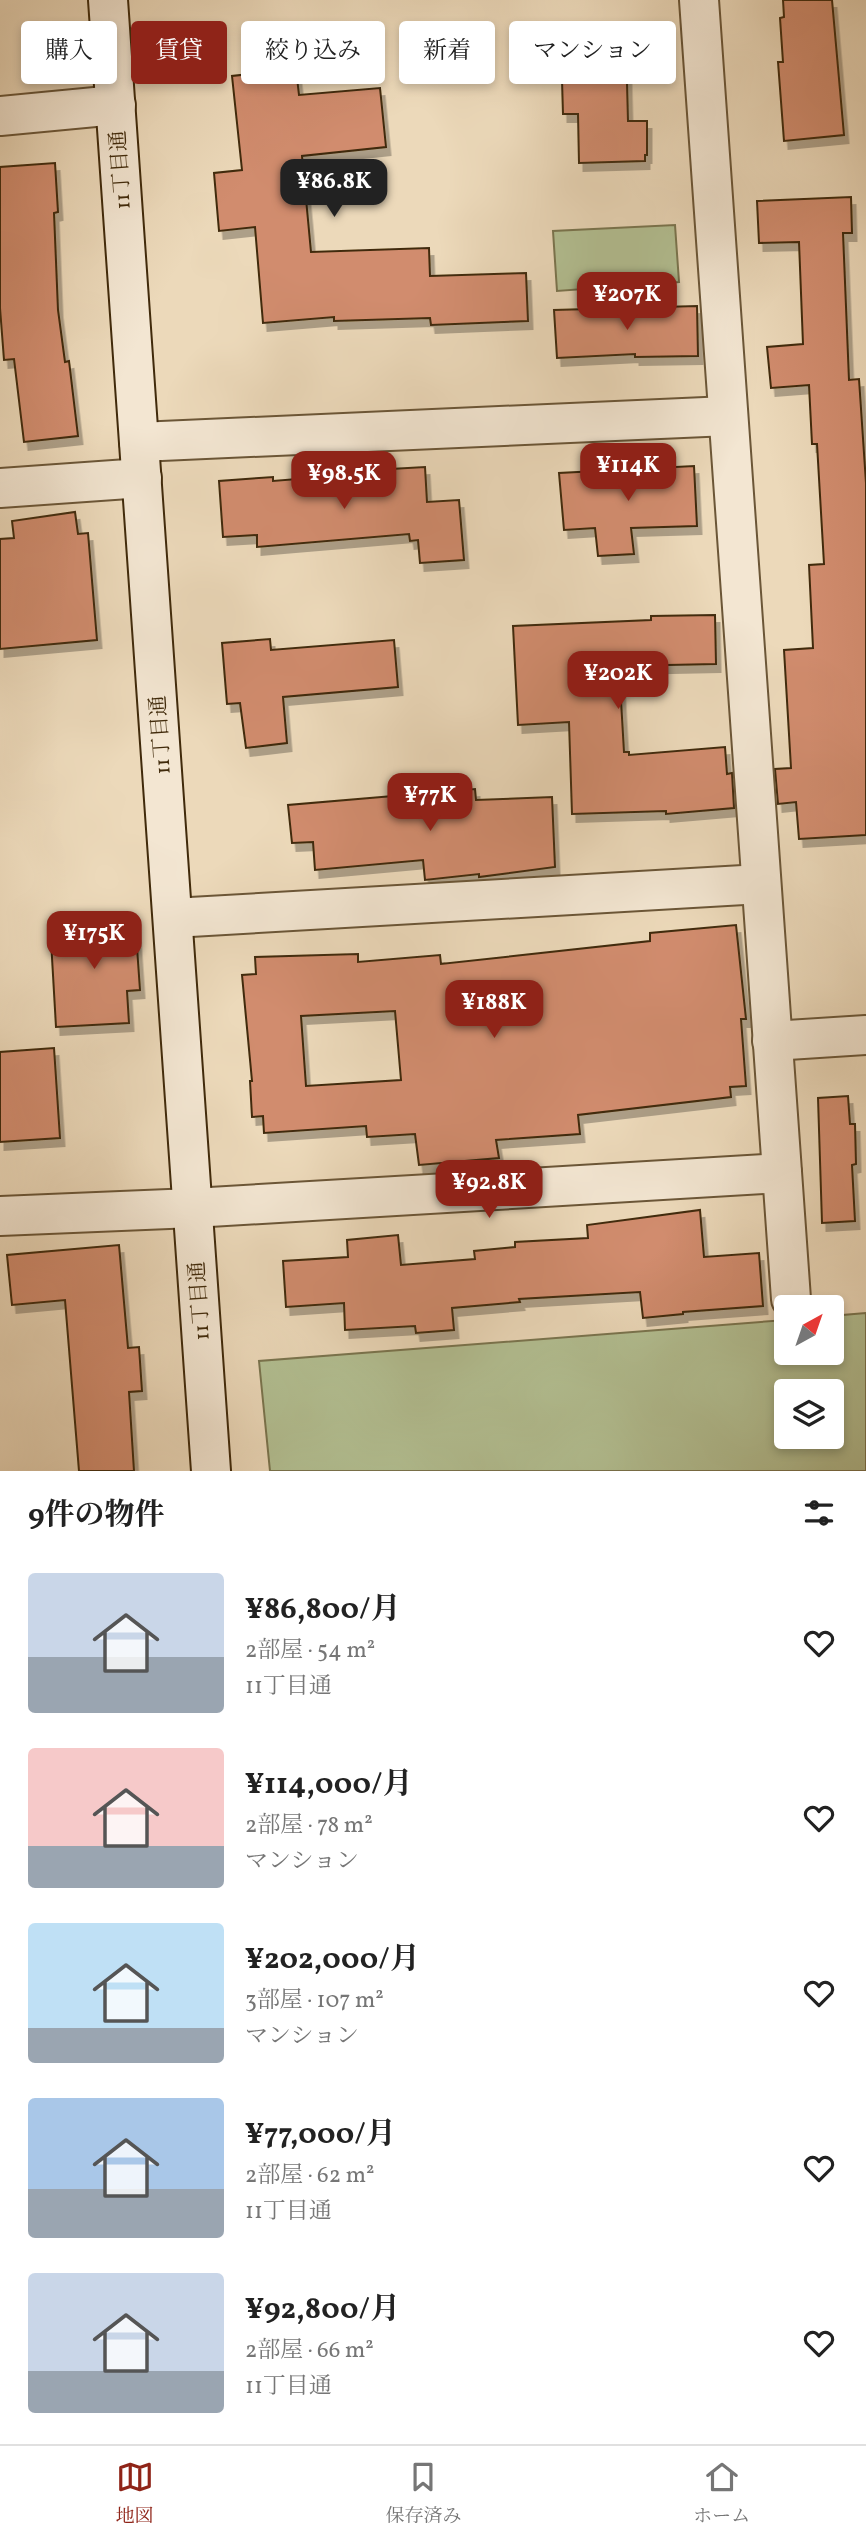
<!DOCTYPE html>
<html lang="ja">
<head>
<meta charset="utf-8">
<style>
  body { margin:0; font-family:Vollkorn,"Noto Serif JP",serif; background:#f2f2f2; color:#222; height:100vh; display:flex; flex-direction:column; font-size:26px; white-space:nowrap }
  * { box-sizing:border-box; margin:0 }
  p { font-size:23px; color:#767676 }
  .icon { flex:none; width:38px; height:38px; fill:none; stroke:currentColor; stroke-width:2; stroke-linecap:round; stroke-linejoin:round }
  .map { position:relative; height:1471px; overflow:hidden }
  .details { display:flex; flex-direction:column; background:#fff; flex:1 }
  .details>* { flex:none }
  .hud { position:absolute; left:21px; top:21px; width:824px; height:63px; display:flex; gap:14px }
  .needle { width:46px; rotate:40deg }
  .controls { position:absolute; left:774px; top:1295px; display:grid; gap:14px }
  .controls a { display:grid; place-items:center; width:70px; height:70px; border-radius:7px; background:#fff; box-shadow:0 4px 10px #0003; font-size:35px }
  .price { position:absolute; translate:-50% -60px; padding:0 16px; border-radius:14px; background:#8f2418; color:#fff; font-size:23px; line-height:46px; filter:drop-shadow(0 2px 4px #0008) }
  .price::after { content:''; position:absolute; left:50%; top:42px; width:21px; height:16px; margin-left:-10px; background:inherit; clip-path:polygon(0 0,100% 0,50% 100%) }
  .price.on { background:#222; color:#fff }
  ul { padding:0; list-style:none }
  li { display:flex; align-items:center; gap:21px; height:175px; padding:0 28px }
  li span { display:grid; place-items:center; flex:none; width:196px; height:140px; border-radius:7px; color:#555 }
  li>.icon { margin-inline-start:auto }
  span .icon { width:84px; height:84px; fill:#fffc; stroke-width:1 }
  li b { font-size:30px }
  h2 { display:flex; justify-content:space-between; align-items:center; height:84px; padding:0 28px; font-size:30px }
  .chip { padding:0 24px; border-radius:7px; background:#fff; box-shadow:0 4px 10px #0003; font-size:24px; line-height:63px }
  .chip.on { background:#8f2418; color:#fff }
  .tabs { display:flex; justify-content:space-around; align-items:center; height:98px; border-top:2px solid #e0e0e0; background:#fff; font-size:19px; color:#767676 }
  .tabs a { display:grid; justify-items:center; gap:4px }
  .tabs .on { color:#8f2418 }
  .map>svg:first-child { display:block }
  .green { fill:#b3c093; stroke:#7a754f; stroke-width:2; fill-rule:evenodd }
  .building { fill:#d18c6e; stroke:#402a0b; stroke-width:2; fill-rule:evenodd; filter:url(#shadow) }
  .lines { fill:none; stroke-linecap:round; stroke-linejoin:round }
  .street-casing { stroke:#6b5637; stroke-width:42 }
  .secondary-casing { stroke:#402a0b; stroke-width:42 }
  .street { stroke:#f3e6d2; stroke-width:38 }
  .secondary { stroke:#f3e6d2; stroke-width:38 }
  .labels { text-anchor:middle; stroke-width:5; stroke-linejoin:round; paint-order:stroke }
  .street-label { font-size:21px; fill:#402a0b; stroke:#f3e6d2 }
</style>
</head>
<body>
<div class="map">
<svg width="866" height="1471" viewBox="0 0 866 1471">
  <defs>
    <filter id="shadow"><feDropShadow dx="4.5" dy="8" stdDeviation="0" flood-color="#0004"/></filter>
  </defs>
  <rect width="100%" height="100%" fill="#ecd9ba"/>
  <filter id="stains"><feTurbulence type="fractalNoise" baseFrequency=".00286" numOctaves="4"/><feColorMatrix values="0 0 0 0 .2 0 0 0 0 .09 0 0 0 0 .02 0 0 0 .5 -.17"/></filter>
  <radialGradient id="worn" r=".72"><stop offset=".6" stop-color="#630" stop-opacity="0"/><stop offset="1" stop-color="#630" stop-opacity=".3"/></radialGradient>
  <g class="green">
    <path d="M675,225L679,282L557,291L553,231Z"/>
    <path d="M866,1313V1471H270L259,1361L786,1320V1353H831V1316ZM786,1391H831V1437H786Z"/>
  </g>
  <g class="building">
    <path d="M783,0H832L844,135L784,141L778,62H783L780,18L784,17Z"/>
    <path d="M626,45L628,121H647V155H645V161L579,163L578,114H563L561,46Z"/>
    <path d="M296,69L299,95L380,88L386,147L302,156L311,252L429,248L430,276L526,273L528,321L431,325L430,318L334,321V317L263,323L255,227L219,231L214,173L242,170L232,76Z"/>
    <path d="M55,163L58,212L54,213L58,310L65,362L69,361L78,436L24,442L14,359L4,360L0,308V167Z"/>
    <path d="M851,197L852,233H843L849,380L859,379L866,483V835L799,839L796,802L778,804L775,769L791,768L784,650L813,648L809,565L824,564L817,444H812L809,385L771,388L767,347L803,344L799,242L759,243L757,201Z"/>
    <path d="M697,306L698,356L635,357V354L557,358L554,310Z"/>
    <path d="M694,466L697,526L631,528L634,554L598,556L595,528L564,530L559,473Z"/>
    <path d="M425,467L427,502L459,500L464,560L420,563L418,540L410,541L409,534L257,547V535L223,537L219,481L273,477V481L373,473V470Z"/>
    <path d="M75,512L78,534L88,533L97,640L0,649V539L14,538L12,521Z"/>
    <path d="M715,615L716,664L619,666L624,752H629V755L725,747L727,774L732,773L734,808L666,814V811L572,814L569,722L518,725L513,626L651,620V616Z"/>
    <path d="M270,639L271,650L394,640L398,687L283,697L287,743L246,748L240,703L227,704L222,643Z"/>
    <path d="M475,789L476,800L552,797L555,867L479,877V874L425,880L423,860L315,870L313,842L292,843L288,805Z"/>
    <path d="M135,919L140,990L127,991L129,1023L56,1027L50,923Z"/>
    <path d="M736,925L746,1019H741L746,1086L730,1087L731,1097L578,1115L580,1134L496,1140L499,1158L419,1165L415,1134L367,1137L366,1126L264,1133L263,1116L252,1117L250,1081H252L242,975L256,974L255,957L358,954V962L440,955L441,964L650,941V933ZM395,1011L401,1080L306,1086L301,1016Z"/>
    <path d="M54,1048L60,1138L0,1142V1052Z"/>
    <path d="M848,1096L850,1124H855L856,1164L852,1165L855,1221L822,1223L818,1098Z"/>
    <path d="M700,1210L704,1257L759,1253L763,1306L683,1312V1314L643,1318L640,1292L519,1299L520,1302L452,1308L454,1330L416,1333L415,1326L345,1330L344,1303L286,1307L283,1261L348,1257L347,1240L398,1235L401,1265L475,1259L474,1251L515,1247V1242L588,1238L587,1225Z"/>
    <path d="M119,1245L128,1348L139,1347L142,1391L129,1392L134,1471H79L65,1300L12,1305L7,1255Z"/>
  </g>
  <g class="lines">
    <g class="street-casing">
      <g id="street">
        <path d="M699,0L791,1299"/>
        <path d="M0,116L116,105"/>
        <path d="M139,442L728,416"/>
        <path d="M0,488L142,478"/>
        <path d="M173,918L761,884"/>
        <path d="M772,1041L866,1035"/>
        <path d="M0,1216L193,1208L782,1173"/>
      </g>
    </g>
    <g class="secondary-casing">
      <path id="secondary" d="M108,0L211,1471"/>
    </g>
    <use href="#street" class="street"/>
    <use href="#secondary" class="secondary"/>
  </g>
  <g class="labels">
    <g class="street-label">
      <text transform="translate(120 170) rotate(-94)" y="7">11丁目通</text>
      <text transform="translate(160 735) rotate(-94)" y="7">11丁目通</text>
      <text transform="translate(199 1301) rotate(-94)" y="7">11丁目通</text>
    </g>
  </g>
  <rect width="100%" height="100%" filter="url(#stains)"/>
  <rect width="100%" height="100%" fill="url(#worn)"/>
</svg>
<div class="controls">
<a><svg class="needle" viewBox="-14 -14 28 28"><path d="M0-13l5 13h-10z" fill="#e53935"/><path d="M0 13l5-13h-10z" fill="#767676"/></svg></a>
<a><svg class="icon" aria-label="layers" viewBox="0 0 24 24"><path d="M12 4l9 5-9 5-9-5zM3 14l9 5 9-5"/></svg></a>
</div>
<b class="price on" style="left:334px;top:219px">¥86.8K</b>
<b class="price" style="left:627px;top:332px">¥207K</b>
<b class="price" style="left:628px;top:503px">¥114K</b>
<b class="price" style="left:344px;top:511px">¥98.5K</b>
<b class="price" style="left:618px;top:711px">¥202K</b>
<b class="price" style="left:430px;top:833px">¥77K</b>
<b class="price" style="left:94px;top:971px">¥175K</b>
<b class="price" style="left:494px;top:1040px">¥188K</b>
<b class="price" style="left:489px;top:1220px">¥92.8K</b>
<div class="hud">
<a class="chip">購入</a>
<a class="chip on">賃貸</a>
<a class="chip">絞り込み</a>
<a class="chip">新着</a>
<a class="chip">マンション</a>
</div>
</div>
<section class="details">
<h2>9件の物件<svg class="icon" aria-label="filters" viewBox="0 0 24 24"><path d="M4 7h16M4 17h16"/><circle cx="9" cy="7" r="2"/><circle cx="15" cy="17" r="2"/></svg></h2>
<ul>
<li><span style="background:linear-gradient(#c9d6e8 60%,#9aa5b1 0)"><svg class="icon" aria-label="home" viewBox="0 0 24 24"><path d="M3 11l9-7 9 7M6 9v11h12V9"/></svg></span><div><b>¥86,800/月</b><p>2部屋 · 54 m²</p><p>11丁目通</p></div><svg class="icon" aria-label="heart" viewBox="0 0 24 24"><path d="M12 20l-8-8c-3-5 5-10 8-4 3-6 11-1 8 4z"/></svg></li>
<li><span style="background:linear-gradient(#f6c9c9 70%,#9aa5b1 0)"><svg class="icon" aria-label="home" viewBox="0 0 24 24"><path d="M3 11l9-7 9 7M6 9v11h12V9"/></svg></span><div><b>¥114,000/月</b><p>2部屋 · 78 m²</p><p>マンション</p></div><svg class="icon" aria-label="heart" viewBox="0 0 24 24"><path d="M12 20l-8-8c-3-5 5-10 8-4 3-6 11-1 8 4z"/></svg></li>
<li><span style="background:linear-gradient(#bfe0f5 75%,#9aa5b1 0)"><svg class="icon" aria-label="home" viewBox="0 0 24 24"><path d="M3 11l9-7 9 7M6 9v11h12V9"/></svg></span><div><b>¥202,000/月</b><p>3部屋 · 107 m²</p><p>マンション</p></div><svg class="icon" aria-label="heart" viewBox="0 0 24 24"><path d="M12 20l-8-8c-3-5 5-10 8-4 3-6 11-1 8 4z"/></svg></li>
<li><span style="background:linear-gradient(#a9c7e8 65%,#9aa5b1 0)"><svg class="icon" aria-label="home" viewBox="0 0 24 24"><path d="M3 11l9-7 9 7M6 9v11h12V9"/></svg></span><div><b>¥77,000/月</b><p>2部屋 · 62 m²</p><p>11丁目通</p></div><svg class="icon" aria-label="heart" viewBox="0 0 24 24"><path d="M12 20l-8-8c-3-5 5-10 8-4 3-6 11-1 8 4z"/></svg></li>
<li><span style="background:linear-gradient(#c9d6e8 70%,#9aa5b1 0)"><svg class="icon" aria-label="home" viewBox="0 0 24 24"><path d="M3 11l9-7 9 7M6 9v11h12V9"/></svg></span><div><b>¥92,800/月</b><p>2部屋 · 66 m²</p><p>11丁目通</p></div><svg class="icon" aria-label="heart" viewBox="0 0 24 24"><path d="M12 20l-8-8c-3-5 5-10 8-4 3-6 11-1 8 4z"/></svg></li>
</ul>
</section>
<nav class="tabs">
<a class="on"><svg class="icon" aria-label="map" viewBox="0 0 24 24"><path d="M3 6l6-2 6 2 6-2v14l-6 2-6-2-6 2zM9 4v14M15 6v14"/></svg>地図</a>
<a><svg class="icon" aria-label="saved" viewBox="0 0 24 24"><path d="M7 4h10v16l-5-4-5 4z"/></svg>保存済み</a>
<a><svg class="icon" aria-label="home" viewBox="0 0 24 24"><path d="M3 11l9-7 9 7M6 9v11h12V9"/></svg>ホーム</a>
</nav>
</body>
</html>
